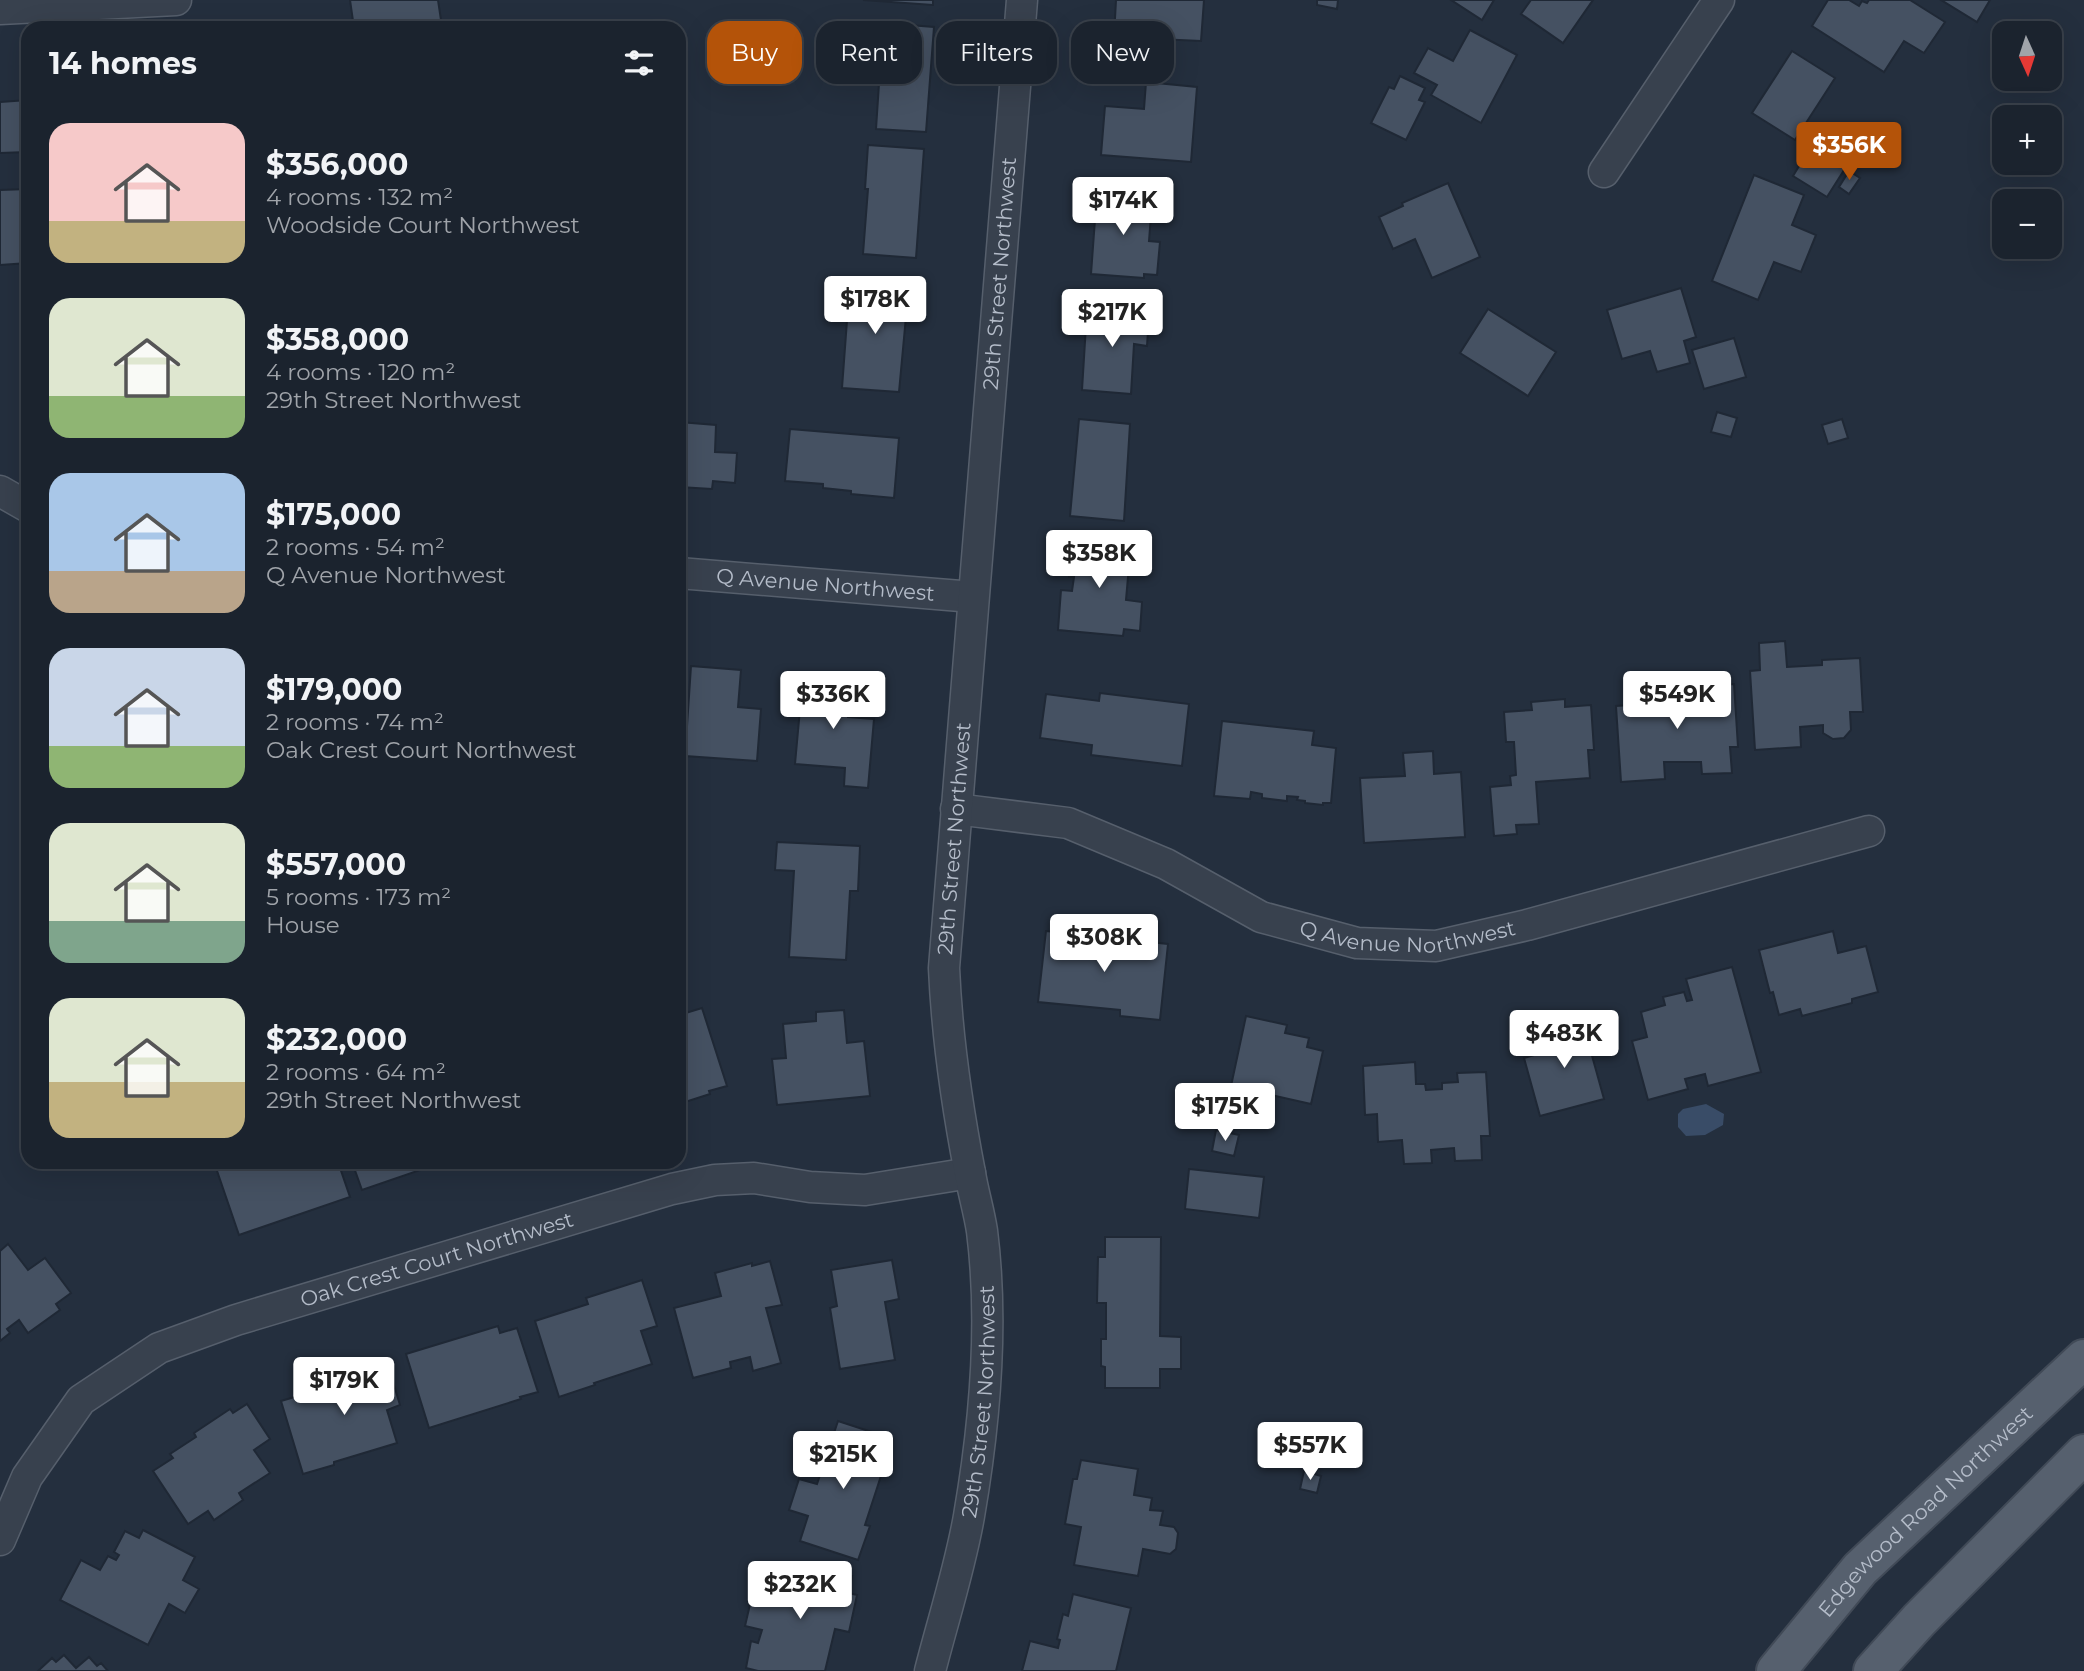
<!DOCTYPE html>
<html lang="en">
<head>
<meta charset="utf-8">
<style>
  body { margin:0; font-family:Montserrat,sans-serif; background:#242b36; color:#f1f3f6; height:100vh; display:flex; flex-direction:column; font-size:26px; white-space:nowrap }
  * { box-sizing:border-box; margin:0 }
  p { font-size:23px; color:#a0a4aa }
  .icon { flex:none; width:38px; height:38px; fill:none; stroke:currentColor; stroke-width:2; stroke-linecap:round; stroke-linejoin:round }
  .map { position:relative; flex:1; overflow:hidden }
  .details { position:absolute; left:21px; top:21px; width:665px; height:1148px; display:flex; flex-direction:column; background:#1b232e; border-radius:21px; box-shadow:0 7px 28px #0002,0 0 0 2px #39404a }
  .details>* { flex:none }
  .banner { position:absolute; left:707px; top:21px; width:665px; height:63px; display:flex; gap:14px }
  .needle { width:46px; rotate:177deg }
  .controls { position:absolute; left:1992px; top:21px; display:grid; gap:14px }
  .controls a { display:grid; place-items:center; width:70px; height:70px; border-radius:14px; background:#1b232e; box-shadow:0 7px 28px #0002,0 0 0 2px #39404a; font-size:35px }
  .price { position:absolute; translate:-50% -60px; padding:0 16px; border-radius:7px; background:#fff; color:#222; font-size:23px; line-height:46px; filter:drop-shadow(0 2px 4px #0008) }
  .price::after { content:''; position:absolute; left:50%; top:42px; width:21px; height:16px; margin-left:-10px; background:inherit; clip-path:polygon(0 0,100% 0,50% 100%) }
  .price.selected { background:#b45309; color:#fff }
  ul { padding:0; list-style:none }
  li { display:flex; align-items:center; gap:21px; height:175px; padding:0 28px }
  li span { display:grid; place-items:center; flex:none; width:196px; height:140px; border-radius:21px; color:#555 }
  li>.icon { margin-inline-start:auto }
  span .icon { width:84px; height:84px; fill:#fffc; stroke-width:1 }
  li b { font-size:30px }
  h2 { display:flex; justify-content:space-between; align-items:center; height:84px; padding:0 28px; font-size:30px }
  .tag { padding:0 24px; border-radius:21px; background:#1b232e; box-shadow:0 7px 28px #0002,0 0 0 2px #39404a; font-size:24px; line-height:63px }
  .tag.selected { background:#b45309; color:#fff }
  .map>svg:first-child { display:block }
  .water { fill:#394c67 }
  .building { fill:#455162; stroke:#1f2835; stroke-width:2 }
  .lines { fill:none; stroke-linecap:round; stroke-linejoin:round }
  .minor-casing { stroke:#565f6c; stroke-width:33 }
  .primary-casing { stroke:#414a57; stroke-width:42 }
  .minor { stroke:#38414e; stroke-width:30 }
  .primary { stroke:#56606e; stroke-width:38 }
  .labels { text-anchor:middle; stroke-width:5; stroke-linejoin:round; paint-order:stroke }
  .street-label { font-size:21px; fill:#b4bcc9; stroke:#1d2633 }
</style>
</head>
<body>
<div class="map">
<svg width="2084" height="1671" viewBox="0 0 2084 1671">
  <rect width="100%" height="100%" fill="#242f3e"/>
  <path class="water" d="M1706,1104L1724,1114L1723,1125L1705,1135L1686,1136L1678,1127V1114L1683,1109Z"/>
  <g class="building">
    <path d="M350,0H438L441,20L395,28H354Z"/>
    <path d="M863,0H933V5Z"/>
    <path d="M1116,0H1204L1201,41L1114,37Z"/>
    <path d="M1317,0H1338L1337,9L1317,5Z"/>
    <path d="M1451,0H1494L1482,20Z"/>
    <path d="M1531,0H1593L1563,43L1521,14Z"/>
    <path d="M1828,0H1849L1859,6L1862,1L1867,3L1869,0H1910L1945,22L1924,53L1904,41L1884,72L1812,26Z"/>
    <path d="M1941,0H1990L1977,22Z"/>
    <path d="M883,23L934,27L926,132L876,129Z"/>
    <path d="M1470,30L1517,55L1481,123L1431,95L1437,85L1414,73L1428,48L1453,61Z"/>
    <path d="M1792,51L1835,78L1795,140L1752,113Z"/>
    <path d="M1400,76L1425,88L1419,100L1425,102L1406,140L1371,123L1389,87L1394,89Z"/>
    <path d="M1146,82L1197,87L1191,162L1101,155L1105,106L1144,109Z"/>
    <path d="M28,100V152L0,153V102Z"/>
    <path d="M1816,138L1851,159L1827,197L1793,176Z"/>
    <path d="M868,145L924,149L916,258L863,254L868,189H865Z"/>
    <path d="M1849,171L1860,178L1849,194L1839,187Z"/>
    <path d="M1754,175L1804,195L1792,225L1816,235L1801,272L1774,262L1758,300L1712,281Z"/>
    <path d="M1448,183L1480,257L1432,278L1415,239L1393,249L1379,217L1403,206L1402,203Z"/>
    <path d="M28,189V263L0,265V190Z"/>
    <path d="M1097,192L1148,196L1146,214L1151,215L1149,241L1160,242L1157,275L1144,274V278L1091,274Z"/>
    <path d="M850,280L909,284L899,392L842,388Z"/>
    <path d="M1681,288L1696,337L1684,341L1690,363L1657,372L1650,351L1622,359L1607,310Z"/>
    <path d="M1087,309L1136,312V315L1149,316L1147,346L1134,344L1131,394L1082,390Z"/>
    <path d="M1488,309L1556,352L1528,396L1460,353Z"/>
    <path d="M1734,338L1746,377L1704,389L1692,350Z"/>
    <path d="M1717,412L1737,418L1731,437L1711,432Z"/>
    <path d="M1079,419L1130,424L1124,521L1070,516Z"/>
    <path d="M1842,419L1848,438L1828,444L1822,425Z"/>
    <path d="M679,422L716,425L715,452L737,453L735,483L713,481L712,489L679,487Z"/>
    <path d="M790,429L899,438L894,498L851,494V491L823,488V484L785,481Z"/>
    <path d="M1073,538L1131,543L1126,600L1142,602L1140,631L1124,629L1123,636L1058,630L1061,590L1072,591L1074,577H1069Z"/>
    <path d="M1785,641L1787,667L1822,665V660L1860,658L1863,712H1850L1851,730L1844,738L1833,739L1823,733V725L1800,727L1801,747L1755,750L1750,671L1760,670L1759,643Z"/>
    <path d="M691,666L741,670L738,707L761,709L757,761L685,756Z"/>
    <path d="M1681,673L1683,701L1701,700L1700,686L1734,684L1738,747H1730L1732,773L1702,774L1701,762H1664L1665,779L1621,782L1616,706L1656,703L1654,675Z"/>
    <path d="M803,676L852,680L848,717L874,719L868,788L844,786L845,768L795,764Z"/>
    <path d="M1100,693L1189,704L1182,766L1091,755L1092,745L1040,738L1046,694L1099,701Z"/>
    <path d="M1565,699V707L1591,705L1594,750H1588L1590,778L1536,782L1539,824L1516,825L1517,834L1494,836L1490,787L1511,785L1510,776L1516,775L1514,742H1506L1504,712L1532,710L1531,702Z"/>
    <path d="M1222,721L1314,731L1312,745L1336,748L1331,803H1323V805L1305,803V801L1297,800L1298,797L1287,796V801L1262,798V794L1251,792L1250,799L1214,796Z"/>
    <path d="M1433,751L1434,774L1461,772L1465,837L1364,843L1360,778L1405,776L1403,753Z"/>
    <path d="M777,842L860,846L858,891H850L846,960L789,957L794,871L775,870Z"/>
    <path d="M1046,931L1168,944L1160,1020L1120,1016V1010L1038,1002Z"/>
    <path d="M1833,931L1838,953L1866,946L1878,992L1852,999V1003L1802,1016L1800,1009L1779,1015L1773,992L1770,993L1759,950Z"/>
    <path d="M1732,967L1761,1072L1708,1086L1705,1074L1685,1079L1688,1089L1648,1100L1632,1041L1647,1037L1641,1012L1665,1005L1663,997L1684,992L1687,1001L1692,1000L1686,979Z"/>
    <path d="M702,1008L727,1086L709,1091L710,1094L679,1104V1015Z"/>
    <path d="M844,1010L847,1043L864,1041L870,1096L777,1105L772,1059L786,1058L783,1024L816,1021V1012Z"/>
    <path d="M1246,1016L1287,1025L1285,1033L1309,1038L1307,1047L1323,1051L1311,1104L1231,1086Z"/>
    <path d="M1581,1016L1604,1099L1540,1116L1524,1058L1551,1050L1545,1026Z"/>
    <path d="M1415,1062L1416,1084H1425L1426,1090L1442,1089V1083L1458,1082L1457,1073L1486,1072L1490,1136H1481L1482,1160L1455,1161L1454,1148L1431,1150L1432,1163L1404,1164L1402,1140L1378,1142L1377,1114L1365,1115L1363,1066Z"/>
    <path d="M1181,1091H1200V1114L1180,1113Z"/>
    <path d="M1216,1130L1239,1135L1234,1156L1212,1151Z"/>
    <path d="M214,1162H338L350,1197L239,1235Z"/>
    <path d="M352,1162H427L429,1167L362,1190Z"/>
    <path d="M1189,1169L1264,1177L1259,1218L1185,1209Z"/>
    <path d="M1105,1237H1161L1160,1336L1181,1337V1369H1160V1388H1105V1367L1101,1366V1339H1106V1303H1097L1098,1257H1105Z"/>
    <path d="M8,1244L28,1270L45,1258L71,1293L56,1304L60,1310L28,1333L19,1320L7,1329L10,1333L0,1341V1251Z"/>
    <path d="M892,1260L899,1299L885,1302L895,1360L840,1369L830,1308L837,1306L831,1270Z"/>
    <path d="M770,1261L782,1305L766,1308L781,1363L753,1371L750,1357L730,1362L731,1368L693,1378L674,1308L721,1296L715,1273L752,1263V1266Z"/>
    <path d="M642,1280L657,1326L641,1331L652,1364L594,1383L595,1385L559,1397L535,1321L588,1304L586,1298Z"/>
    <path d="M498,1326L500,1333L517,1328L538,1392L520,1397L521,1399L429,1428L406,1354Z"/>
    <path d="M386,1359L400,1405L387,1410L397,1443L334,1462V1465L303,1474L281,1401L308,1393L310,1399L334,1391L329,1374Z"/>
    <path d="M247,1404L270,1439L254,1450L270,1473L239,1493L243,1500L214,1520L208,1511L188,1524L153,1471L173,1458L170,1454L196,1437L194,1433L230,1409L233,1413Z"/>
    <path d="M838,1421L893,1439L865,1525L870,1526L858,1560L800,1541L808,1516L789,1510L799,1479L817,1484Z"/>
    <path d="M1081,1460L1138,1469L1134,1495L1152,1498L1150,1510L1163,1511L1160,1525L1174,1527L1178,1533L1176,1549L1170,1554L1143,1549L1138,1576L1074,1565L1081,1527L1065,1524L1073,1479H1077Z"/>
    <path d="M1304,1471L1321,1476L1317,1493L1300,1489Z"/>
    <path d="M143,1530L195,1557L183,1580L199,1589L185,1613L169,1604L148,1645L60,1600L81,1560L100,1570L108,1556L116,1560L119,1555L114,1552L125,1531L139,1538Z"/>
    <path d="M804,1565L852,1576L849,1593L857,1595L849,1632L835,1629L825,1671H758L746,1668L751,1641L758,1643L762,1630L745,1626L751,1600L759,1602L763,1583L774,1585L776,1575L800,1580Z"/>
    <path d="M1073,1594L1131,1608L1116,1671H1022L1030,1641L1058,1648L1060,1640L1057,1639L1063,1614L1068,1616Z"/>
    <path d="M64,1655L76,1668L89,1657L97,1666L101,1663L108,1671H38L52,1658L56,1662Z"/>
  </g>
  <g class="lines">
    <g class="minor-casing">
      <g id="minor">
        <path d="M0,9L176,0"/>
        <path d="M1604,172L1719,0"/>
        <path d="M0,491L28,507"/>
        <path id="s1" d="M679,573L973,597"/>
        <path id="s2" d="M956,809L1068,823L1166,864L1261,917L1357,943L1436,946L1527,925L1869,831"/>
        <path id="s3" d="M0,1540L27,1477L81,1400L159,1348L236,1320L672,1189L715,1180L754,1178L810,1187L865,1190L970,1173"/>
        <path id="s4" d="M930,1671C943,1620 960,1568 969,1516C985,1423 994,1326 982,1231C979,1211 973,1192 970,1173C957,1106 947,1037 944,968L1022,0"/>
      </g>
    </g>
    <g class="primary-casing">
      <g id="primary">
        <path id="s5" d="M1776,1671L1860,1569L2084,1359"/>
        <path d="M1873,1671L1919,1620L2084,1454"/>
      </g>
    </g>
    <use href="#minor" class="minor"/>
    <use href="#primary" class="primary"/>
  </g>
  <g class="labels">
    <g class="street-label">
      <text dy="7" stroke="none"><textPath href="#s4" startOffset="1409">29th Street Northwest</textPath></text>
      <text dy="7" stroke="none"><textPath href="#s1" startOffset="147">Q Avenue Northwest</textPath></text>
      <text dy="7" stroke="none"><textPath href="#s4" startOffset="842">29th Street Northwest</textPath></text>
      <text dy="7" stroke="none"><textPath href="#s2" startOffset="478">Q Avenue Northwest</textPath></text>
      <text dy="7" stroke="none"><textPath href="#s3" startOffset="548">Oak Crest Court Northwest</textPath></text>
      <text dy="7" stroke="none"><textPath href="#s4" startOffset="275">29th Street Northwest</textPath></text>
      <text dy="7" stroke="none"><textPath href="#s5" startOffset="219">Edgewood Road Northwest</textPath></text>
    </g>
  </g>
</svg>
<div class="controls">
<a><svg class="needle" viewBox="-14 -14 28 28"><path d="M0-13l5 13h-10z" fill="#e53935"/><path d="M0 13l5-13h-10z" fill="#a0a4aa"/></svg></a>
<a>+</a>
<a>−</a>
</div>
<b class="price selected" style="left:1849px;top:182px">$356K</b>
<b class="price" style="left:1123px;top:237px">$174K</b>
<b class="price" style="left:875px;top:336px">$178K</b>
<b class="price" style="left:1112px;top:349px">$217K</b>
<b class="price" style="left:1099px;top:590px">$358K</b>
<b class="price" style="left:833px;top:731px">$336K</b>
<b class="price" style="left:1677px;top:731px">$549K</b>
<b class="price" style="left:1104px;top:974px">$308K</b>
<b class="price" style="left:1564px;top:1070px">$483K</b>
<b class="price" style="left:1225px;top:1143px">$175K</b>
<b class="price" style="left:344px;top:1417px">$179K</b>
<b class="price" style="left:1310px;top:1482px">$557K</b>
<b class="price" style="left:843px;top:1491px">$215K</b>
<b class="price" style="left:800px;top:1621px">$232K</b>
<div class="banner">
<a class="tag selected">Buy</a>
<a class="tag">Rent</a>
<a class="tag">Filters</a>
<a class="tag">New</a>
</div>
<section class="details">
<h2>14 homes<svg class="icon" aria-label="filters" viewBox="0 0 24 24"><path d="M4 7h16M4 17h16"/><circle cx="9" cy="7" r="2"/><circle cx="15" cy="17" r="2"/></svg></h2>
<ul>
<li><span style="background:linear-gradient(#f6c9c9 70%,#c2b280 0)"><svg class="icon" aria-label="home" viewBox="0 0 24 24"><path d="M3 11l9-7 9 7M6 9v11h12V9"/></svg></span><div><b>$356,000</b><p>4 rooms · 132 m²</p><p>Woodside Court Northwest</p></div></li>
<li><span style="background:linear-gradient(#dfe7d0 70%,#8fb573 0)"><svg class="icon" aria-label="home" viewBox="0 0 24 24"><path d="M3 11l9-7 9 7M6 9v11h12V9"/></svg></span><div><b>$358,000</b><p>4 rooms · 120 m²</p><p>29th Street Northwest</p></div></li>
<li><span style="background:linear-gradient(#a9c7e8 70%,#b9a48a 0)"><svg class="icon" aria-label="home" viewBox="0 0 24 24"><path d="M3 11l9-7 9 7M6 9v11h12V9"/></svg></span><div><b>$175,000</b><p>2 rooms · 54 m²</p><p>Q Avenue Northwest</p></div></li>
<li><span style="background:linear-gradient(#c9d6e8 70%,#8fb573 0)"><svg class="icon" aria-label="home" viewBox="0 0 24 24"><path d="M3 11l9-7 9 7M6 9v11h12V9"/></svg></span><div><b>$179,000</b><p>2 rooms · 74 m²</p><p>Oak Crest Court Northwest</p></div></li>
<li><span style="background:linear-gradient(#dfe7d0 70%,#7fa58c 0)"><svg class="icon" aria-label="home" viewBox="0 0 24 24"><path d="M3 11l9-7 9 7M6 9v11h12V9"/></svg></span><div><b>$557,000</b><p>5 rooms · 173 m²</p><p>House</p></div></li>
<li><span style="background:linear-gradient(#dfe7d0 60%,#c2b280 0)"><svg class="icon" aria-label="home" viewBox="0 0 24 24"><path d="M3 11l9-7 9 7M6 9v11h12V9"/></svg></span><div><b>$232,000</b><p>2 rooms · 64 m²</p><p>29th Street Northwest</p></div></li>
</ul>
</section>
</div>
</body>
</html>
